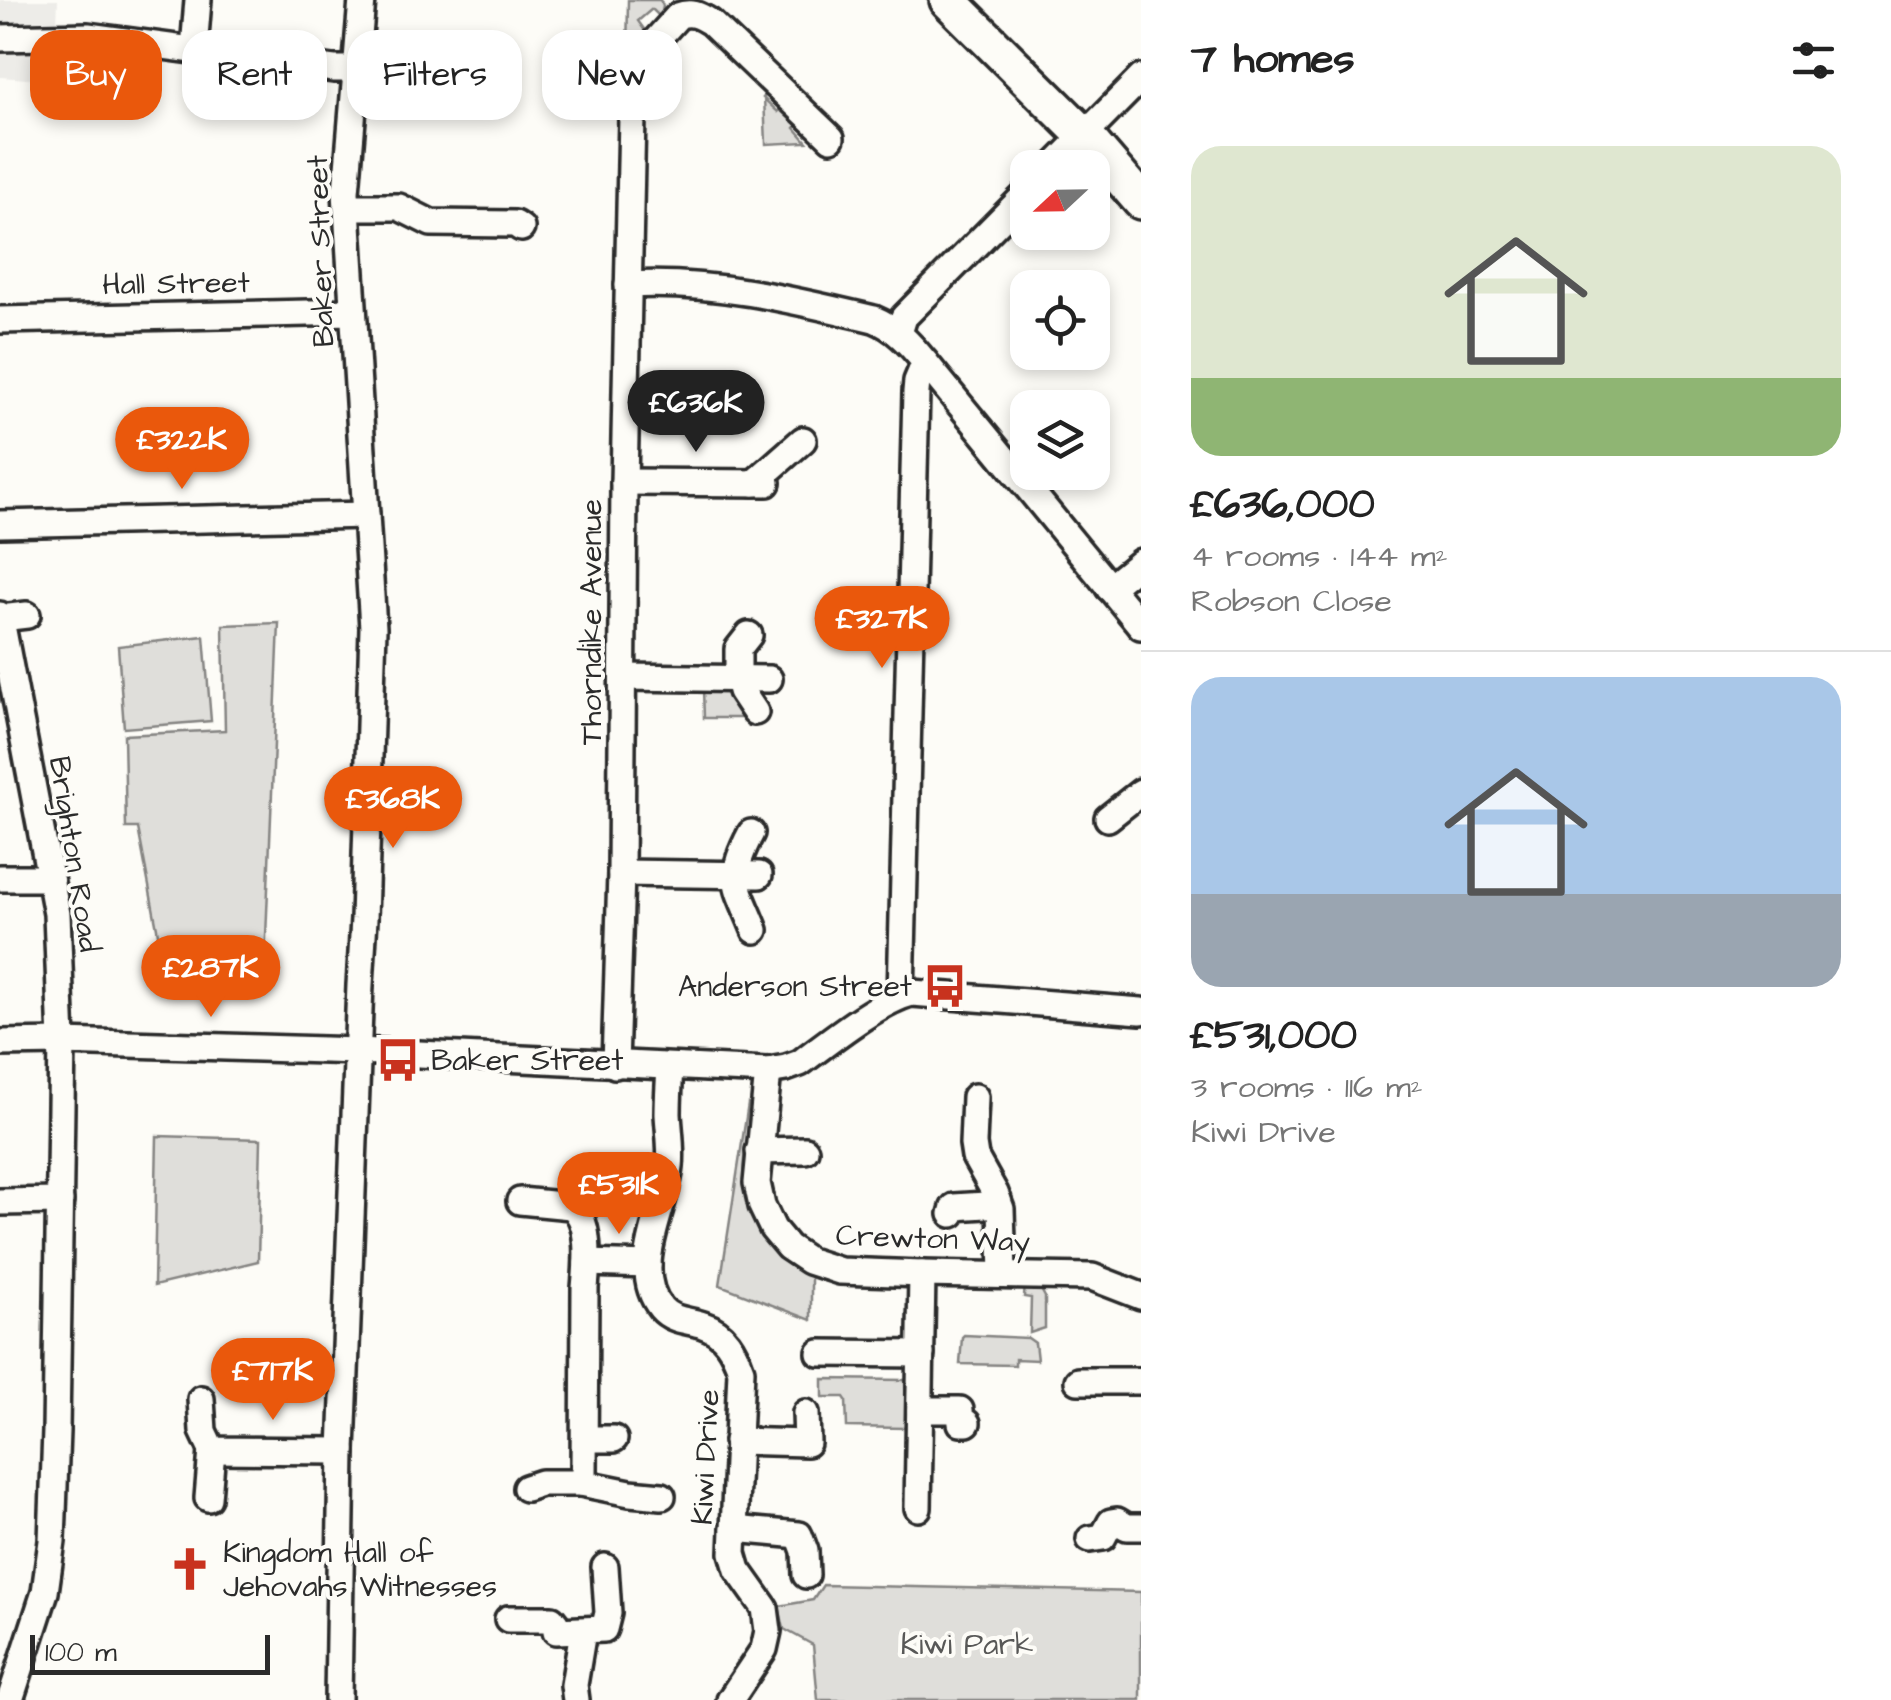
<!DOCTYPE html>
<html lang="en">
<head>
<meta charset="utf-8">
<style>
  body { margin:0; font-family:"Architects Daughter",sans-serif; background:#f2f2f2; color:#222; height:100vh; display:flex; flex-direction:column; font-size:38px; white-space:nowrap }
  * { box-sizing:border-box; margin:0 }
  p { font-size:32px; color:#767676 }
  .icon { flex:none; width:55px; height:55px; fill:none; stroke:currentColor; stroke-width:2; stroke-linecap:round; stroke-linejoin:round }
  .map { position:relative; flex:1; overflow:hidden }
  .drawer { display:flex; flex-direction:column; background:#fff; width:750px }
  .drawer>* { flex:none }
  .guide { position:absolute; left:30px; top:30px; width:950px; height:90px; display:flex; gap:20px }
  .needle { width:65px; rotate:248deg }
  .buttons { position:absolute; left:1010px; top:150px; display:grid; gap:20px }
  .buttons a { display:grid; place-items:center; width:100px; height:100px; border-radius:20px; background:#fff; box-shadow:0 5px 15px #0003; font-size:50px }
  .scale { position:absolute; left:30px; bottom:25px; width:240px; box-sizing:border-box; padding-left:10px; border:5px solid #2b2b2b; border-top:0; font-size:28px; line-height:35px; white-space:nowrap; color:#2b2b2b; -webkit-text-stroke:8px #fdfcf7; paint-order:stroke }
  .price { position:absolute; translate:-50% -85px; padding:0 22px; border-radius:35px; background:#ea580c; color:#fff; font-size:32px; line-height:65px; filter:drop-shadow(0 2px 5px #0008) }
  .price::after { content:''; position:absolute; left:50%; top:60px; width:30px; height:22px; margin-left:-15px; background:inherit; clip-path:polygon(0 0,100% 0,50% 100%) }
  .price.active { background:#222; color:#fff }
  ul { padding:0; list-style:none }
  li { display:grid; align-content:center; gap:20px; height:530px; padding:0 50px }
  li+li { border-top:2px solid #e0e0e0 }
  li span { display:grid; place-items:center; height:310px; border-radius:30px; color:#555 }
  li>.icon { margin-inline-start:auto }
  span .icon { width:180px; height:180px; fill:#fffc; stroke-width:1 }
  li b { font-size:42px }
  h2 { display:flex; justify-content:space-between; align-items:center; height:120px; padding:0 50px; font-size:42px }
  .chip { padding:0 35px; border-radius:30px; background:#fff; box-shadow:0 5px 15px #0003; font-size:35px; line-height:90px }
  .chip.active { background:#ea580c; color:#fff }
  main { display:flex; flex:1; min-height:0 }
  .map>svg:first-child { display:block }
  .built { fill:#edece8 }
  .green { fill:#dfdeda; stroke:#858482; stroke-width:2.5 }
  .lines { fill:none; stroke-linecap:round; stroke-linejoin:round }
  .minor-casing { stroke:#2b2b2b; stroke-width:32 }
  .highway-casing { stroke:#2b2b2b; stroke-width:42 }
  .minor { stroke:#fdfcf7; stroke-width:25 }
  .highway { stroke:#fdfcf7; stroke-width:35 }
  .labels { text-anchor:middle; stroke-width:8; stroke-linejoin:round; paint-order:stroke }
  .street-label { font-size:30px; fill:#2b2b2b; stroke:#fdfcf7 }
  .poi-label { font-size:30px; fill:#2b2b2b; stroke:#fdfcf7; text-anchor:start }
  .park-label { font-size:30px; fill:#585857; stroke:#fdfcf7 }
</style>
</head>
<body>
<main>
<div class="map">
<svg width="1141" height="1700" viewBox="0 0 1141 1700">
  <rect width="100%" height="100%" fill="#fdfcf7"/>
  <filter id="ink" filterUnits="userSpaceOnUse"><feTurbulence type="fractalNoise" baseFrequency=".01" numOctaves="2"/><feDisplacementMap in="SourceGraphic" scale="20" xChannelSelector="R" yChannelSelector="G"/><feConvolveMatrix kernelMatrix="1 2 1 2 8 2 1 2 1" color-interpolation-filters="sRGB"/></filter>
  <g filter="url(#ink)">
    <path class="built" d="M0,0H58L57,23L65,50L67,82L0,77Z"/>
    <g class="green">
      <path d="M628,0H660L663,6L661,18L652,9L638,21L646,32L627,59Z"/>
      <path d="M763,73L775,85L763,98L778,112L791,100L801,120L795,128L807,142L766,144Z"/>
      <path d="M279,623L265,961L161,962L159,939L138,828H126L124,735L225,730L223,625Z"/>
      <path d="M204,636L211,721L124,728L118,646Z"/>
      <path d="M703,689L736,690L744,718H704Z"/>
      <path d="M748,1104H753C748,1137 733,1185 755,1214C771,1234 793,1253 811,1271V1320L720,1285Z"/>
      <path d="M157,1136L261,1139L258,1261L154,1286Z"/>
      <path d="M1025,1284L1039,1286L1045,1297V1328L1030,1333L1031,1298L1024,1297Z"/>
      <path d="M964,1335L1028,1338L1035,1343L1037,1360L1015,1359V1365L960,1364L962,1337Z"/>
      <path d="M823,1379L905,1380L906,1428L847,1427L846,1400L844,1397H823Z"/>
      <path d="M823,1585L1141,1592V1700H818L813,1645L784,1629L779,1606L813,1600Z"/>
    </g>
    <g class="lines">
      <g class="minor-casing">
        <g id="minor">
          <path d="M0,38L88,36L334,69H355"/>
          <path d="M194,49L198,0"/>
          <path d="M1052,168L1141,78"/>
          <path d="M347,207H399L431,223L515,224L521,228"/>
          <path d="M628,285C711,280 794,300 874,319C896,328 910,344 925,362L1141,626"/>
          <path d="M0,320L353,312"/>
          <path d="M899,333L904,317L910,311L1028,192"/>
          <path d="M624,482L767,483"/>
          <path d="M754,483L803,440"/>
          <path d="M0,524L366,515"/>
          <path d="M1109,588L1141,562"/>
          <path d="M0,615L57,914L62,1042L56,1431L52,1541L45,1592L10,1700"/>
          <path d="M1,618L27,615"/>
          <path d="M749,635L738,649V679L741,691L755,712"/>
          <path d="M623,677L769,679"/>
          <path d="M1108,818L1141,792"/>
          <path d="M751,833C726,880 737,884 755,930"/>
          <path d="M621,873L759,875"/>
          <path d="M0,878H49"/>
          <path d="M901,996L916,392L917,381L925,362"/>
          <path d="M0,1043L62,1042L358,1051L768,1071L786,1068L800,1063C828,1042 881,1000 912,993L1141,1011"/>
          <path d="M615,1065L621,873L624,482L633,71L640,58L678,16C691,11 699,15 710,22L831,138"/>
          <path d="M670,1068C669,1083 668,1098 668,1114C669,1132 672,1149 670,1167C665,1210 629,1269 661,1308C672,1321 689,1320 703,1325C725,1332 734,1350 741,1370L733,1553L738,1570L765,1608L768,1631L764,1649L730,1700"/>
          <path d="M768,1071L757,1183L762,1206L773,1229L788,1247L809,1261L840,1271L922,1274L1092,1277L1141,1296"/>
          <path d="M975,1097L973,1144L975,1157L995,1193L1001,1209L1003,1274"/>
          <path d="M759,1151L805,1150"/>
          <path d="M520,1201L571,1206C592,1220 587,1266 585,1288L584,1476L581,1483H541L526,1488"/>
          <path d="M0,1202L60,1201"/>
          <path d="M952,1214L954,1207L986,1205L998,1200"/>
          <path d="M587,1263L648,1265"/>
          <path d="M820,1353L921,1354"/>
          <path d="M1078,1381H1141"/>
          <path d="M201,1399L203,1431L212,1450L342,1451"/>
          <path d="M920,1410H960L961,1423H967"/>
          <path d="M585,1439H614"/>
          <path d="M737,1441L807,1443L806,1413"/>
          <path d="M581,1483L630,1493L662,1496"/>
          <path d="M208,1498L212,1450"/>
          <path d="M918,1508L922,1274"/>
          <path d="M734,1529L799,1535L805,1551L806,1575"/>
          <path d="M1090,1539L1103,1537L1111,1522L1117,1521L1127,1527H1141"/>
          <path d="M508,1619H552L556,1624V1631L604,1629L608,1613L605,1567"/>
          <path d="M338,1700L342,1451L360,985L364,919L373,628L346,192L362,0"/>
          <path d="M576,1700L574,1685L583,1631"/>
        </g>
      </g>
      <g class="highway-casing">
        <path id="highway" d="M948,0L1084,135L1141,201"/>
      </g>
      <use href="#minor" class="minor"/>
      <use href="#highway" class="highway"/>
    </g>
  </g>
  <defs>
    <g id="bus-bare" transform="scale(3.45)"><path d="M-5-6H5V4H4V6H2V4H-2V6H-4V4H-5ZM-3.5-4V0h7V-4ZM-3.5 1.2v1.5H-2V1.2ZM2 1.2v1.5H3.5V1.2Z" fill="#c8321e" stroke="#fdfcf7" stroke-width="2.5" paint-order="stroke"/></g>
    <g id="church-bare" transform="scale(3.45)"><path d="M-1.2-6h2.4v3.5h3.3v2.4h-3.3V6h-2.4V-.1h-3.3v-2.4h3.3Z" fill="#c8321e" stroke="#fdfcf7" stroke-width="2.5" paint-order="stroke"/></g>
  </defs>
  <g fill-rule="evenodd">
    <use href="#bus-bare" x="945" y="986"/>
    <use href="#bus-bare" x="398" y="1060"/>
    <use href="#church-bare" x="190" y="1569"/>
  </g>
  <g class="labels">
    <g class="street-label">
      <text transform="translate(320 251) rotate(-92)" y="10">Baker Street</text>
      <text transform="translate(176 283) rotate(-1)" y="10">Hall Street</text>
      <text transform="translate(591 622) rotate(-90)" y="10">Thorndike Avenue</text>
      <text transform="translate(75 854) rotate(81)" y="10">Brighton Road</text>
      <text transform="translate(933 1238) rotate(2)" y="10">Crewton Way</text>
      <text transform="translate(705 1457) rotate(-87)" y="10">Kiwi Drive</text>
    </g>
    <g class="poi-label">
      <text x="912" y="996" text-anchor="end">Anderson Street</text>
      <text x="431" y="1070">Baker Street</text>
      <text x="223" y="1562">Kingdom Hall of<tspan x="223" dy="34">Jehovahs Witnesses</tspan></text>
    </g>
    <g class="park-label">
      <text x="967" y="1654">Kiwi Park</text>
    </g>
  </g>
</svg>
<div class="buttons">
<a><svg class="needle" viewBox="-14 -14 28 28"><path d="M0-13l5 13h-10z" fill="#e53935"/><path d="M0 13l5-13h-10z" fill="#767676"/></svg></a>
<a><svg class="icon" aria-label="locate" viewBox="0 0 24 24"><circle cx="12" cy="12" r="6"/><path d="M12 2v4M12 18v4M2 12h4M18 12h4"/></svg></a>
<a><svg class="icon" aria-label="layers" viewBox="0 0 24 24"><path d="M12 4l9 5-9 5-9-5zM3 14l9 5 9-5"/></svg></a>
</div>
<div class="scale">100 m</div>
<b class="price active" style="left:696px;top:455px">£636K</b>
<b class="price" style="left:182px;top:492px">£322K</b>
<b class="price" style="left:882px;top:671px">£327K</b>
<b class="price" style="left:393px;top:851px">£368K</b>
<b class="price" style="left:211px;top:1020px">£287K</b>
<b class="price" style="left:619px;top:1237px">£531K</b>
<b class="price" style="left:273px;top:1423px">£717K</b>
<div class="guide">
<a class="chip active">Buy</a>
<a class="chip">Rent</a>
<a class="chip">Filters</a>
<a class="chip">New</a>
</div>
</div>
<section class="drawer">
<h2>7 homes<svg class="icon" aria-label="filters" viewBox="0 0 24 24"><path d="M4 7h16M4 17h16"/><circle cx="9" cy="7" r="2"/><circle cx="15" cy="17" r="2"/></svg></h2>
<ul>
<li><span style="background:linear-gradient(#dfe7d0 75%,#8fb573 0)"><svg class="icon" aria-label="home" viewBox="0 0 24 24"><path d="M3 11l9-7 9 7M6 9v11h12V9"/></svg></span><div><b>£636,000</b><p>4 rooms · 144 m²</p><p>Robson Close</p></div></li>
<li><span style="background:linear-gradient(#a9c7e8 70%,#9aa5b1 0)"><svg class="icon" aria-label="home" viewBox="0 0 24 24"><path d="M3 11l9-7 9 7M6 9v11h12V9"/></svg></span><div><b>£531,000</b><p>3 rooms · 116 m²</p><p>Kiwi Drive</p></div></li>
</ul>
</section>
</main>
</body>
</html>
